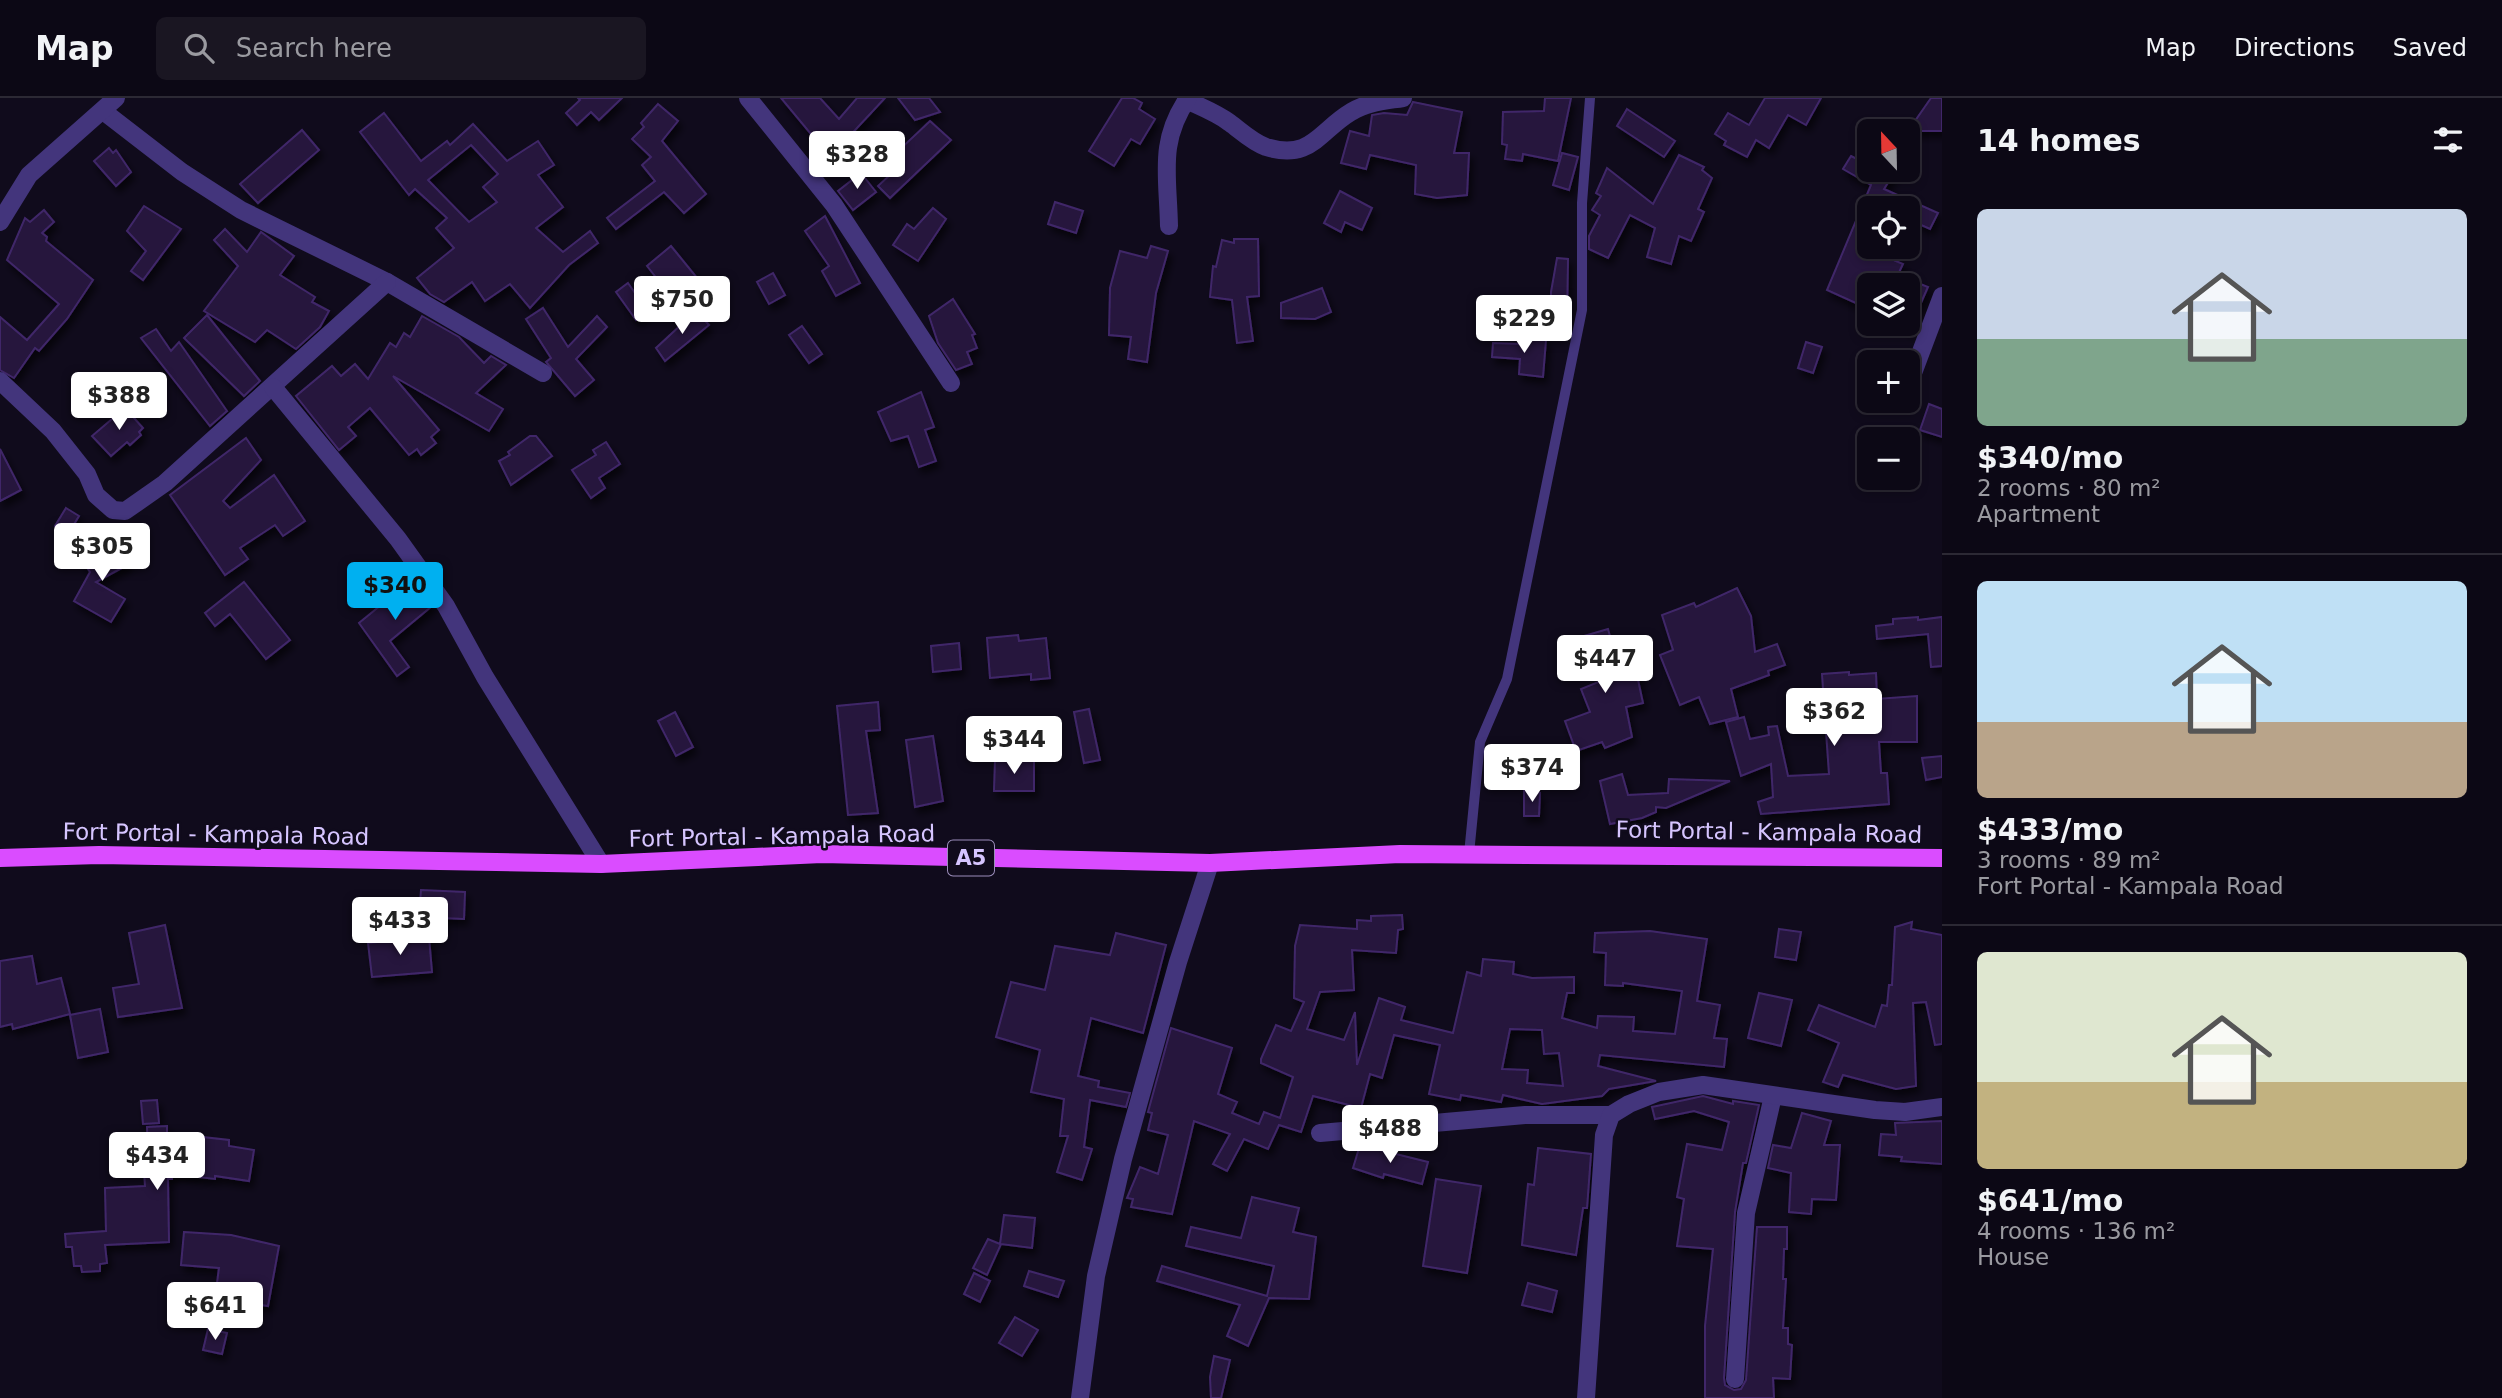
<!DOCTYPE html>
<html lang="en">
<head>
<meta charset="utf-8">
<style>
  body { margin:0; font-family:"DejaVu Sans",sans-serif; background:#1a1622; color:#f1f3f6; height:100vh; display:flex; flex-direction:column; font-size:26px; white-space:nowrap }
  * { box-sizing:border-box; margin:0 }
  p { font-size:23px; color:#9a9aa0 }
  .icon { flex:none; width:38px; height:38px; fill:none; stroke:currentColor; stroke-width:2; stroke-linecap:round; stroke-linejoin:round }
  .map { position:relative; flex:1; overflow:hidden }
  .side { display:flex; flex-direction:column; background:#0c0815; width:560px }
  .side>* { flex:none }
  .needle { width:46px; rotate:338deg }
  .buttons { position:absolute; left:1857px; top:21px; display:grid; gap:14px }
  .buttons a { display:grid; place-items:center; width:63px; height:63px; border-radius:10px; background:#0c0815; box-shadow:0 4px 10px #0003,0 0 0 2px #2c2934; font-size:35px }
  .price { position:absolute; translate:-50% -60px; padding:0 16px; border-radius:7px; background:#fff; color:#222; font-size:23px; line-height:46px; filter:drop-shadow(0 2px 4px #0008) }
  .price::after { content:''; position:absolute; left:50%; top:42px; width:21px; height:16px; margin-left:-10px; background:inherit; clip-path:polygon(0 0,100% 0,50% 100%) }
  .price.selected { background:#00b0f0; color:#111 }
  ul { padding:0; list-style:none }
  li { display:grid; align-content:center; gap:14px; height:371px; padding:0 35px }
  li+li { border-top:2px solid #2c2934 }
  li span { display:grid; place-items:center; height:217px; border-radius:10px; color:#555 }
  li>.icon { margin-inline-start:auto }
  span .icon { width:126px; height:126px; fill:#fffc; stroke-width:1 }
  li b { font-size:30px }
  h2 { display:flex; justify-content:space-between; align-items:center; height:84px; padding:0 35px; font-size:30px }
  header { display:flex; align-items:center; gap:42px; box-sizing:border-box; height:98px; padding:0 35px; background:#0c0815; border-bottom:2px solid #2c2934 }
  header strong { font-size:33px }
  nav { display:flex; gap:38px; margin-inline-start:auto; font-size:24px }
  .search { width:490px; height:63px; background:#1a1622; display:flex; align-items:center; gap:18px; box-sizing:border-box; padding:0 24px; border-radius:10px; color:#9a9aa0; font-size:26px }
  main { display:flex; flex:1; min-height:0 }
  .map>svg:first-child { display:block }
  .building { fill:#25163d; stroke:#402869; stroke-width:2; fill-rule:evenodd; filter:url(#shadow) }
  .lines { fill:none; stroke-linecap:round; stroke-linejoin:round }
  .service { stroke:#43357c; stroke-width:10 }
  .minor { stroke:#43357c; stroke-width:18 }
  .primary { stroke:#da4cff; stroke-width:18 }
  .labels { text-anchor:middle; stroke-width:5; stroke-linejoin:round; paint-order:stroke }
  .shield { fill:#100b1c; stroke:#9b8dbb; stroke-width:2 }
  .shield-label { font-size:21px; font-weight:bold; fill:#d6c5ff }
  .street-label { font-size:23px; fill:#d6c5ff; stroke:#100b1c }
</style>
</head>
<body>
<header>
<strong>Map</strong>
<div class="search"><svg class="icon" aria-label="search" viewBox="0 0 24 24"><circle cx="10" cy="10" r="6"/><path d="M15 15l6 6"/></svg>Search here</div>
<nav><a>Map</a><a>Directions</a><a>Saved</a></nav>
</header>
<main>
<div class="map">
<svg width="1942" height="1300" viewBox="0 0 1942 1300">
  <defs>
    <filter id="shadow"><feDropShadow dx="3.5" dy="6" stdDeviation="3.5" flood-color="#0009"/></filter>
  </defs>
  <rect width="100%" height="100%" fill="#100b1c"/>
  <g class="building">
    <path d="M578,0H622L599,22L591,14L577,27L566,15L580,2Z"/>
    <path d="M781,0H820L839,21L857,0H885L830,59Z"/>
    <path d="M898,0H929L940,14L915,22Z"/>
    <path d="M1122,0H1133L1142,5L1139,11L1155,21L1140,46L1131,41L1114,68L1089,53Z"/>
    <path d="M1545,0H1571L1558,63L1523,56L1522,63L1505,61L1507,47L1502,46L1503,14L1544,13Z"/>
    <path d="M1765,0H1821L1806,27L1788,17L1769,50L1756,42L1747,59L1724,47L1726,43L1715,36L1728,15L1749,27Z"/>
    <path d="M1931,0H1942V33H1908Z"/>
    <path d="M1413,4L1462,14L1454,55H1469L1467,97L1437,100L1415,96L1416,67L1370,57L1366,71L1341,65L1350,33L1369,38L1372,17L1384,15L1407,17Z"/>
    <path d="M658,6L678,23L662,43L706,96L684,115L664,94L616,131L607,120L655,83L642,67L651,59L632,41L644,29L641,25Z"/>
    <path d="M1627,11L1675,43L1664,59L1617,28Z"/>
    <path d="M384,15L421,63L447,43L450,47L473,26L507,63L538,43L554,67L538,77L563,109L536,130L563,154L590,133L598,145L569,167L530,210L510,186L485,203L472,184L444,204L430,196L417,180L454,150L436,130L447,120L415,91L409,97L360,34ZM471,47L498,76L483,89L497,104L469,124L428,82Z"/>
    <path d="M930,23L951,42L890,100L878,88L904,64L896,55Z"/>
    <path d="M302,32L319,52L258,105L240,86Z"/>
    <path d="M109,50L113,55L116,52L131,74L116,88L94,63Z"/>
    <path d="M1562,55L1578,59L1569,92L1553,87Z"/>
    <path d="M1679,57L1704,69L1702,72L1712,80L1698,111L1704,114L1691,143L1679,138L1671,166L1647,159L1655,130L1630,117L1608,160L1589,151V138L1600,117L1592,112L1601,98L1596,95L1607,70L1653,106Z"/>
    <path d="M1851,58L1869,67V72H1896L1884,91L1938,115L1930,131L1908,121V110H1869V149L1887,155L1886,159L1903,166L1893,187H1869V211L1827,192L1871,87L1843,71Z"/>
    <path d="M861,75L876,94L853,112L838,93Z"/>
    <path d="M1340,93L1372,110L1362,132L1345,124L1341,134L1324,125Z"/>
    <path d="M1055,104L1083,113L1076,135L1048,126Z"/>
    <path d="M144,108L181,131L143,182L131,173L146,153L127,133Z"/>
    <path d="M933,110L946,121L918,163L893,147L907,126L914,131Z"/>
    <path d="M44,112L54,124L42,135L47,139L46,143L93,182L67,221L39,253L35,250L14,280L0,272V219L27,242L59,206L7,162L25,120L30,124Z"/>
    <path d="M825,118L860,185L836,198L822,173L829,168L805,133Z"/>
    <path d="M225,131L247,154L261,134L294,158L280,177L315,199L312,204L329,213L320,229L296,251L267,232L255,244L204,213L238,168L214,142Z"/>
    <path d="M1234,141H1258L1259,198L1247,199L1253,243L1237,245L1232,202L1210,199L1213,168L1216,169L1222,142L1234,145Z"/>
    <path d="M671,148L698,181L673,201L647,168Z"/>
    <path d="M1151,148L1168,153L1156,195L1147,264L1128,261L1131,239L1109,237L1110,190L1120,153L1147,160Z"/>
    <path d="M1557,160L1568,161L1567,222H1551V194Z"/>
    <path d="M773,175L785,197L769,206L757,184Z"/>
    <path d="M1908,181L1928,189L1908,234Z"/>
    <path d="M628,185L648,214L636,222L616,194Z"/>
    <path d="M1322,190L1331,214L1315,221L1281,220V205Z"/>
    <path d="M953,201L975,236L972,237L977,250L967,254L972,266L956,272L938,245L929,218Z"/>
    <path d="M543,210L568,249L597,218L607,229L576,261L594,282L575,298L546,264L551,260L526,221Z"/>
    <path d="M696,213L709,227L665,263L656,250Z"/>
    <path d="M207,217L260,283L244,298L184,240Z"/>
    <path d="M422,218L459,239L484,265L491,258L506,267L476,295L503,311L489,333L393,278L439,332L431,339L436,345L421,357L417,351L409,357L370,310L348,329L356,338L339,352L296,298L332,268L341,278L355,266L368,281L390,245L396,249L404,235L410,239Z"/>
    <path d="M802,228L822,256L809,265L789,237Z"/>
    <path d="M156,231L171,253L179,244L227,313L210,328L141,240Z"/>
    <path d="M1523,240L1546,242L1543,279L1519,276L1520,261L1492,259L1493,245L1522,246Z"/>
    <path d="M1806,244L1822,249L1813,275L1798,270Z"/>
    <path d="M921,294L934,329L925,332L936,363L919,369L908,338L891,343L878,314Z"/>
    <path d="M1929,306L1942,311V339L1920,332Z"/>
    <path d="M125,310L143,330L139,334L141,337L130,347L127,344L111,358L92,338Z"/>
    <path d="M530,338H536L552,358L511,387L499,363L510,357L508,354Z"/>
    <path d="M246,340L261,362L223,403L230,410L274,377L305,423L283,438L275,427L240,450L248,461L225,477L170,397Z"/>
    <path d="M606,344L620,366L599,380L605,390L591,400L572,372L596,357L593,352Z"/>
    <path d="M0,351L21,392L0,403Z"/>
    <path d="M66,410L79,418L68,436L55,428Z"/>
    <path d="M105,445L112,454L120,450L129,466L96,484L125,501L111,524L74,503L90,474L82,462Z"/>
    <path d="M413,481L432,508L390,543L409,569L397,578L359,525Z"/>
    <path d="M244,484L290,542L266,561L230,516L215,528L205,515Z"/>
    <path d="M1737,490L1751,518L1755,554L1777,546L1785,567L1768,573L1769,577L1731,591L1738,619L1710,626L1699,599L1680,607L1660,557L1673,552L1662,517L1694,505L1696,509Z"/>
    <path d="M1918,519V522L1942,519V568L1931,569L1928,536L1877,541L1876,528L1893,526V521Z"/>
    <path d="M1608,531L1615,557L1632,554L1643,605L1626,609L1632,639L1605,650L1602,644L1576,653L1565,623L1590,614L1581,591L1606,581L1597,549L1562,554L1560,545Z"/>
    <path d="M1018,537L1019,543L1046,540L1050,580L1031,582V576L990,580L987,540Z"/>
    <path d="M959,545L961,571L933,574L931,548Z"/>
    <path d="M1849,574V577L1876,575L1877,601L1917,598V644H1879L1881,675H1887L1889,706L1761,716L1758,704L1773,699L1771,666L1741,678L1726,624L1744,619L1750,641L1769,637L1768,629L1777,628L1788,678L1829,676L1822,576Z"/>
    <path d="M878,604L880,632L866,633L878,715L848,717L837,608Z"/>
    <path d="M1089,611L1100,662L1084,665L1074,614Z"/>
    <path d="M675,614L693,649L676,658L658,623Z"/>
    <path d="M933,638L943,703L915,709L906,642Z"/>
    <path d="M1563,658L1566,672L1526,681L1523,667Z"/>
    <path d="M1942,658V679L1926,682L1922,660Z"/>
    <path d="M995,662H1034V693H994Z"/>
    <path d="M1622,676L1628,697L1668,695L1669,681L1730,683L1666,710L1656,709V714L1642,720L1610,726L1600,683Z"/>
    <path d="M1524,693L1540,695L1539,718H1524Z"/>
    <path d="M421,792L465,794L464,821L419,819Z"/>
    <path d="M1402,817L1403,831L1398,832L1396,855L1352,852L1354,892L1320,894L1307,931L1344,942L1355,914L1357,967L1379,900L1405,909L1401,922L1453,935L1467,874L1481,878L1483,861L1514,864L1513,876L1532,880L1574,879V895H1567L1562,920L1597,930L1598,918L1634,919L1633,933L1675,936L1682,893L1623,885V888L1605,887L1606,855L1594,854L1595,835L1650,833L1707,841L1697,903L1720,907L1714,940L1727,941L1724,969L1600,957L1598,968L1656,983L1609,991L1602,998L1542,1006L1503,997L1501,1004L1461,997L1460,1002L1429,996L1440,947L1394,937L1382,980L1370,976L1361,1010L1313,998L1301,1034L1279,1027L1268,1051L1244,1041L1227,1073L1213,1066L1230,1036L1194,1023L1172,1116L1131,1109L1133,1101L1127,1100L1140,1069L1158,1076L1168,1037L1148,1032L1152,1015L1148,1014L1171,930L1232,950L1218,996L1237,1004L1232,1015L1259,1026L1264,1014L1280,1020L1293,979L1261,965V961L1276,927L1291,933L1304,904L1294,900L1295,848L1300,827L1357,831V822L1371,823V818ZM1510,931L1542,932L1544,956L1559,955L1563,988L1527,985L1528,972L1502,971Z"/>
    <path d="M1912,824L1911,831L1942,837V946L1935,947L1926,904L1913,905L1916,988L1896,991L1843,977L1838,989L1823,984L1839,945L1808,932L1819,907L1875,929L1882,907L1887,908L1889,887H1892L1895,829Z"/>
    <path d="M165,827L182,910L118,919L113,890L139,886L129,835Z"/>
    <path d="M1779,831L1801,834L1796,862L1775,859Z"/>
    <path d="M1116,835L1166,847L1143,935L1091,920L1078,978L1099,983L1098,989L1130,995L1126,1009L1090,1002L1084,1049L1092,1051L1082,1082L1057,1074L1068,1038H1060L1064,1001L1031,994L1040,952L996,939L1011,884L1045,892L1055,848L1110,857Z"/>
    <path d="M429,839L432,874L372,879L368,845Z"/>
    <path d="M32,858L37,886L61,880L70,916L13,931L12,926L0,929V863Z"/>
    <path d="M1759,895L1792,902L1781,948L1748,940Z"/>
    <path d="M100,911L108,954L78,960L70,917Z"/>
    <path d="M1703,998L1733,1006V1003L1759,1007L1746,1065H1743L1735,1114L1724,1280L1725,1287L1734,1292L1741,1291L1746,1282L1757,1129H1787V1151H1784L1783,1181H1786L1783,1230H1788V1246L1792,1247L1790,1281L1773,1280L1774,1300H1705V1228L1713,1151L1677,1148L1684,1101L1677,1099L1687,1046L1722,1052L1729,1024L1694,1013L1655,1021L1652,1009Z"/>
    <path d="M157,1002L159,1025L143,1026L141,1003Z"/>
    <path d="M1802,1015L1831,1023L1824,1047H1840L1836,1102L1812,1101L1811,1116L1789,1114L1791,1075L1768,1070L1773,1047L1791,1050Z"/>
    <path d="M1942,1023V1066L1901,1063L1902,1059L1879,1057L1881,1036L1896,1037L1895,1025Z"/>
    <path d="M167,1028V1035L229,1042V1048L254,1052L249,1083L215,1078V1081L172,1076V1081H168L169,1144L105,1147L107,1165L100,1166V1173L82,1174L81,1168H74L72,1149H66L65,1136L106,1133L105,1090L145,1088L143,1056H148L147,1029Z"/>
    <path d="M1360,1047L1428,1064L1422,1086L1384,1076L1383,1080L1353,1070Z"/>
    <path d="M1538,1050L1591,1056L1587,1110H1583L1576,1157L1522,1147L1528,1086L1534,1087Z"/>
    <path d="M1436,1081L1481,1088L1467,1175L1423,1168Z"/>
    <path d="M1252,1099L1299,1110L1293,1134L1316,1139L1309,1201L1269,1200L1248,1248L1227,1238L1240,1207L1157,1183L1162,1168L1267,1198L1274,1168L1186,1148L1191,1129L1241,1140Z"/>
    <path d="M1004,1117L1035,1120L1032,1150L1001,1146L987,1177L973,1170L988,1141L1000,1146Z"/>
    <path d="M184,1134L231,1137L279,1148L268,1208L215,1200L219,1170L181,1167Z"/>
    <path d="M1029,1173L1064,1183L1058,1199L1024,1188Z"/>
    <path d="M974,1175L990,1183L980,1204L964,1196Z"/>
    <path d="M1528,1185L1557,1193L1552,1214L1522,1207Z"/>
    <path d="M181,1203L211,1206L209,1223L180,1221Z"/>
    <path d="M1015,1219L1038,1232L1022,1258L999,1245Z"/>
    <path d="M208,1231L227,1235L222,1256L203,1252Z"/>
    <path d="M1214,1258L1230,1262L1221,1300H1211L1210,1279Z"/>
  </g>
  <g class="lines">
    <path class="service" d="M1469,756L1480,644L1507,581L1582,212V105L1590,0"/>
    <g class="minor">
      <path d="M748,0L834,107L951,285"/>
      <path d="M1186,2C1201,9 1217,15 1230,25C1241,33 1252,44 1266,49C1311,63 1319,33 1351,14C1367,4 1385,3 1403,0"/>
      <path d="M103,13L182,74L241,112L387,184L543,275"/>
      <path d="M0,124L29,77L116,0"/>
      <path d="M1169,128C1168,77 1158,44 1188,0"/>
      <path d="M0,283L53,333L87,376L96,397L113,412L125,413L165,385L387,184"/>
      <path d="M1910,283L1942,198"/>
      <path d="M273,289L398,441L446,508L485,579L601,766"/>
      <path d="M1320,1035L1525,1017H1611"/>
      <path d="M1735,1281L1746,1115L1773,998"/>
      <path d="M1080,1300L1096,1178L1123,1061L1178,864L1210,765"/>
      <path d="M1586,1300L1604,1037L1611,1017L1629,1006L1659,994L1703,987L1875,1012L1905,1014L1942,1009"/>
    </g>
    <path class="primary" d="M0,760L99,757L601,766L822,756L1210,765L1400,756L1942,760"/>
  </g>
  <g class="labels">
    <rect class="shield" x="948" y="742.5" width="46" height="35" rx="5"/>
    <g class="shield-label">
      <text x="971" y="767">A5</text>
    </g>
    <g class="street-label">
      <text transform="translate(1769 734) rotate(1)" y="8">Fort Portal - Kampala Road</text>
      <text transform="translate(216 736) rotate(1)" y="8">Fort Portal - Kampala Road</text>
      <text transform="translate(782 738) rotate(-1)" y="8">Fort Portal - Kampala Road</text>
    </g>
  </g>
</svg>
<div class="buttons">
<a><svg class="needle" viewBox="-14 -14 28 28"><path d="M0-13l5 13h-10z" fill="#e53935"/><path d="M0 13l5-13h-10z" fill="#9a9aa0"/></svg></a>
<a><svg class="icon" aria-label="locate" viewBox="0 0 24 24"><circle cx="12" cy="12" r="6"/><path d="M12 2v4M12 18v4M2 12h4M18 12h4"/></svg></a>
<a><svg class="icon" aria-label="layers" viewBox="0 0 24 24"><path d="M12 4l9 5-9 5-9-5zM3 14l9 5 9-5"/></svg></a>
<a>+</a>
<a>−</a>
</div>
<b class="price" style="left:857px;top:93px">$328</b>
<b class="price" style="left:682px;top:238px">$750</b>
<b class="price" style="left:1524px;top:257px">$229</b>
<b class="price" style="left:119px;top:334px">$388</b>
<b class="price" style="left:102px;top:485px">$305</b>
<b class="price selected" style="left:395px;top:524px">$340</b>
<b class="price" style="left:1605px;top:597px">$447</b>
<b class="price" style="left:1834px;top:650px">$362</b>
<b class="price" style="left:1014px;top:678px">$344</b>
<b class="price" style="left:1532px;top:706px">$374</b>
<b class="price" style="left:400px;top:859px">$433</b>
<b class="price" style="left:1390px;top:1067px">$488</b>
<b class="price" style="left:157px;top:1094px">$434</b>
<b class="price" style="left:215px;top:1244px">$641</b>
</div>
<section class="side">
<h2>14 homes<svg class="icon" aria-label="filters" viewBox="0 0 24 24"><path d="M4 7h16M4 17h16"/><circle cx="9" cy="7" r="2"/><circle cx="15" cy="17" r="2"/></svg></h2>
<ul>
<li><span style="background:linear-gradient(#c9d6e8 60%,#7fa58c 0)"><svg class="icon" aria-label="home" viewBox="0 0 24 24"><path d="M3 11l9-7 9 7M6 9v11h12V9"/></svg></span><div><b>$340/mo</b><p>2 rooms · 80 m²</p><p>Apartment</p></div></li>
<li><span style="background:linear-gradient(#bfe0f5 65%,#b9a48a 0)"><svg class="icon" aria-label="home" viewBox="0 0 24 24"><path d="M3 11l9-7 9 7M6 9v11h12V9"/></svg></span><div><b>$433/mo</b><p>3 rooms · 89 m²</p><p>Fort Portal - Kampala Road</p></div></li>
<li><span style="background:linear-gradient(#dfe7d0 60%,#c2b280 0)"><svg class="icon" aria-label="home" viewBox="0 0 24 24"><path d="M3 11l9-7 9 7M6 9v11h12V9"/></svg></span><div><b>$641/mo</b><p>4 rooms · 136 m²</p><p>House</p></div></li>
</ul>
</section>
</main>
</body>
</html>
